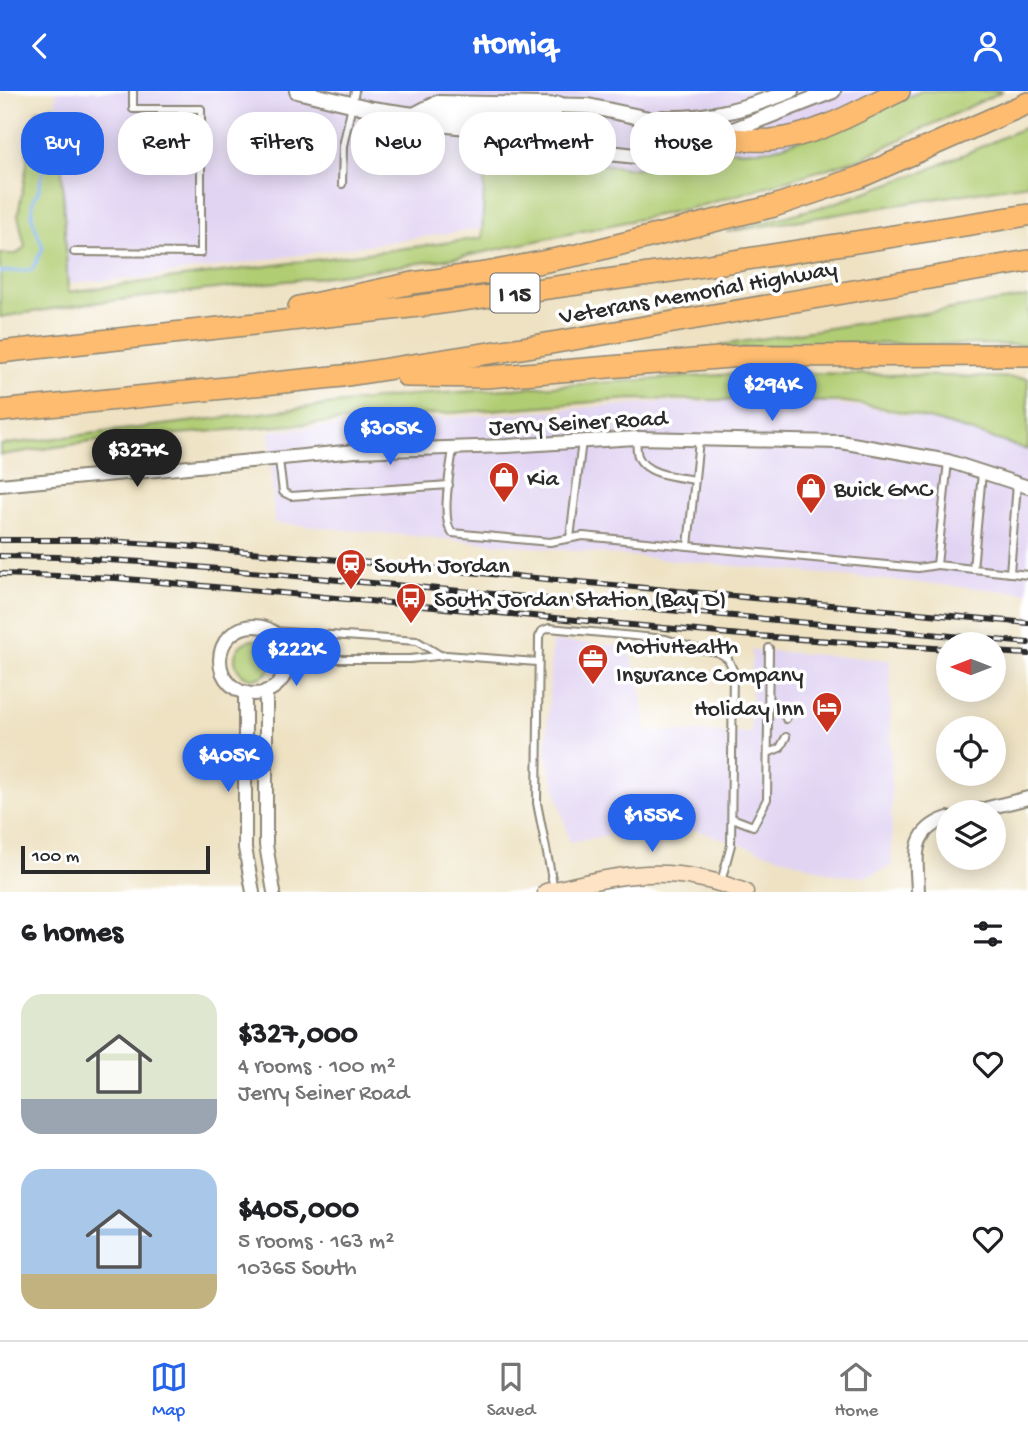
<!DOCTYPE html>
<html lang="en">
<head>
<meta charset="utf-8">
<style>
  body { margin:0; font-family:"Gochi Hand",sans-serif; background:#f2f2f2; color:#202124; height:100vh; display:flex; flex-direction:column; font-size:26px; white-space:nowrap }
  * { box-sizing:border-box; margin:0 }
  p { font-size:23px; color:#757577 }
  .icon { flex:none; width:38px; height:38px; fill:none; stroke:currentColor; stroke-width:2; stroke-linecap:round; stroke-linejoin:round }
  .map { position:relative; height:801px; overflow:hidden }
  .side { display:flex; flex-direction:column; background:#fff; flex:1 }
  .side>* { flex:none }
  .guide { position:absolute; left:21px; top:21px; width:987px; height:63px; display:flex; gap:14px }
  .needle { width:46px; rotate:270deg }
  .buttons { position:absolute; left:936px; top:541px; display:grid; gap:14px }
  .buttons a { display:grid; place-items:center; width:70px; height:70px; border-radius:50%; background:#fff; box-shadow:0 4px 18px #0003; font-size:35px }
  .scale { position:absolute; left:21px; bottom:18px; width:189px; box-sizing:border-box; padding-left:7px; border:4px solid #2b2b2b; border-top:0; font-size:19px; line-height:24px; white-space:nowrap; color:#2b2b2b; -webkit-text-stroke:5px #fff; paint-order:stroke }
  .price { position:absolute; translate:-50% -60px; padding:0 16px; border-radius:24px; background:#2563eb; color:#fff; font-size:23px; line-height:46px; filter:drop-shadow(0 2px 4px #0008) }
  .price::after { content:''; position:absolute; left:50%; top:42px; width:21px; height:16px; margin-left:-10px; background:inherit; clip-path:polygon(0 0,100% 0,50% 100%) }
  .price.active { background:#222; color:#fff }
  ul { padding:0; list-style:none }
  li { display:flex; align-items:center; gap:21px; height:175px; padding:0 21px }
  li span { display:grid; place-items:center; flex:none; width:196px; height:140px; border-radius:21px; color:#555 }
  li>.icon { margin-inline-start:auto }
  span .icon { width:84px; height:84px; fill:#fffc; stroke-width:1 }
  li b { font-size:30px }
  h2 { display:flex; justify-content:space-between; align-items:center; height:84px; padding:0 21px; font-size:30px }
  .pill { padding:0 24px; border-radius:28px; background:#fff; box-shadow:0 4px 18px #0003; font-size:24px; line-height:63px }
  .pill.active { background:#2563eb; color:#fff }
  header { display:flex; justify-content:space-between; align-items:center; height:91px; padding:0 21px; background:#2563eb; color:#fff; font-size:32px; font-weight:800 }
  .dock { display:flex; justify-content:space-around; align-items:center; height:98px; border-top:2px solid #e0e0e0; background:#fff; font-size:19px; color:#757577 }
  .dock a { display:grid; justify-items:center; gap:4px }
  .dock .active { color:#2563eb }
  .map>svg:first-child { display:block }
  .built { fill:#e1d4f3 }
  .green { fill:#b1cd73; stroke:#6e7c4f; stroke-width:2 }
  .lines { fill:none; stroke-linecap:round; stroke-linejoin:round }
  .stream { stroke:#83b3ee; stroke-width:3.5 }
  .service-casing { stroke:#8c8677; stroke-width:10 }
  .minor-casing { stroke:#8c8677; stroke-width:16 }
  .tertiary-casing { stroke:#8c8677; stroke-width:18 }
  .secondary-casing { stroke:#8c8677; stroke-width:19 }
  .motorway-casing { stroke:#8c8677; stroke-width:24 }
  .service { stroke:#fff; stroke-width:6 }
  .minor { stroke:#fff; stroke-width:12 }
  .tertiary { stroke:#fff; stroke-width:14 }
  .secondary { stroke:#fee4c5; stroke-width:16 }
  .motorway { stroke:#fdbc6f; stroke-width:21 }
  .rail-casing { stroke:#2b2b2b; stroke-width:6 }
  .rail { stroke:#fff; stroke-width:3.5; stroke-dasharray:10; stroke-linecap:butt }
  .labels { text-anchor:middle; stroke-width:7; stroke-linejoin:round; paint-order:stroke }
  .shield { fill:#fff; stroke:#6b6b6b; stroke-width:2 }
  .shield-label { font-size:23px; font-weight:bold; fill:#2b2b2b }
  .street-label { font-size:24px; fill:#2b2b2b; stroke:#fff }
  .poi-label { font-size:24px; fill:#2b2b2b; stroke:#fff; text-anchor:start }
</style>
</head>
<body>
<header><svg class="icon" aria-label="back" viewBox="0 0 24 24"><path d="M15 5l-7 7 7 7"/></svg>Homiq<svg class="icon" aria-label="person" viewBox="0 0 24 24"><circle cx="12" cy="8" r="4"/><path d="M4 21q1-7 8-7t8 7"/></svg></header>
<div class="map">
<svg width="1028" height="801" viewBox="0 0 1028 801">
  <rect width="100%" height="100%" fill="#fff"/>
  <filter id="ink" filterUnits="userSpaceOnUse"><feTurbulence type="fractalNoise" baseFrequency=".0143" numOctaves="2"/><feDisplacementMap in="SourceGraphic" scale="14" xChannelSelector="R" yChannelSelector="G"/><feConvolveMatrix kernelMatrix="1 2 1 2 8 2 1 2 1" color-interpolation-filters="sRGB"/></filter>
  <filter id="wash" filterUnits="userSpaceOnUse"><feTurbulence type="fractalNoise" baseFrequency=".00686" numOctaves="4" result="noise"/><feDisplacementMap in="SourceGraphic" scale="28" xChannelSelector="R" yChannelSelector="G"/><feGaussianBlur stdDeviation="1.57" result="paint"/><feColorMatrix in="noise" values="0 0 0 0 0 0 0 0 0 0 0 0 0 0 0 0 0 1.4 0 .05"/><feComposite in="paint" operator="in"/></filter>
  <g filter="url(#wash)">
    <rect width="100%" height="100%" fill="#eee2c3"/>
    <g class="built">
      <path d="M56,0H967L636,115L140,187L53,193Z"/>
      <path d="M796,309L872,317L972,339L1028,359V502L274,432L269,340L649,312Z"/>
      <path d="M552,550L624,555L639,583L646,640L751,642L752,559L890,569L892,775L865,786L837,784L695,739L627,740L570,752L546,662Z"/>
    </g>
    <g class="green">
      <path d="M921,0H1003L859,68L700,115L461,166L322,186L91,212L0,226V163H17L25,156L18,124L27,73L26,46L30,31L38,19L59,18L68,201L482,147L486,47L550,59L576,69L627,77H651L691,69L715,58L744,60L772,58L857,29Z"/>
      <path d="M1028,35V93L726,141L832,113L928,79Z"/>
      <path d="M1028,206V254L817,252L724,258L721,254Z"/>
      <path d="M764,281L1028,287V359C968,339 908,319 845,311L633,308L112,348L0,364V354L400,305Z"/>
      <circle cx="254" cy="568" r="19"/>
    </g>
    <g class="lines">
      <path class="stream" d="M0,181L32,179L43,157L32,127L33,109L38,101L44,77L40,56L52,15"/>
    </g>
  </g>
  <g filter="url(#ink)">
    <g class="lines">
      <g class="service-casing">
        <g id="service">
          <path d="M342,93L343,55L355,0"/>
          <path d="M74,161L201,162V18H133V0"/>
          <path d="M636,347C637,353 636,360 638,365C645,384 678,386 695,389"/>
          <path d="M453,357C451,376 440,427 452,442L550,451L583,445L918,477L937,474"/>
          <path d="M279,369L283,401L291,405L449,394"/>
          <path d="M948,370L937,474L1028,484"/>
          <path d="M570,447L582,350"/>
          <path d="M688,455L699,349"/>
          <path d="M973,478L982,382"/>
          <path d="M1010,482L1017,393"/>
          <path d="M273,540L417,550L440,564"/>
          <path d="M288,568H410L446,564L537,571"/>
          <path d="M769,609L783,618L786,628"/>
          <path d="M768,662L780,657L786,646"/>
          <path d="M732,727L753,735L767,708L769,557"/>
          <path d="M554,798L537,712L539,546L542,540L549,537L666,548L697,558L718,561L728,568L733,579L731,754L721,791"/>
        </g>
      </g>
      <g class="minor-casing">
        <g id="minor">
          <path d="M0,394L355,360L507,355L636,347L841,351L948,370L1028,396"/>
          <circle cx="254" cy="569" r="34"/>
          <path d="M266,600V754L274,801"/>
          <path d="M245,601V757L253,801"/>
          <path d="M972,721L1028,707"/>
          <path d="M918,801C917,766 909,740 948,727"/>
        </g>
      </g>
      <g class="tertiary-casing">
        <g id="tertiary">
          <path d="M297,0L372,18L414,24L438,33L527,42L591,60L636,65L687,57L833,0"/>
          <path d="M414,24L437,12L588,15L644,27L715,47"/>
          <path d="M423,24L541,23L555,19L559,13"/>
          <path d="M663,27C709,29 749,16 791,0"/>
        </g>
      </g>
      <g class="secondary-casing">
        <path id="secondary" d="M546,801C622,783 670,771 745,801"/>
      </g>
      <g class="motorway-casing">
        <g id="motorway">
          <path d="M715,47C734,48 752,50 771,49C817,45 858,20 899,0"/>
          <path d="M299,216L413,192L486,182L577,164L774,115L860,86L1028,12"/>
          <path d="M0,261L419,215L671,180L1028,124"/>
          <path d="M407,285L487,286L742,265L1028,264"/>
          <path d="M0,320L342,285L528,256L1028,170"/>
        </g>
      </g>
      <use href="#service" class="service"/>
      <use href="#minor" class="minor"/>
      <use href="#tertiary" class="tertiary"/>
      <use href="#secondary" class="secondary"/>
      <use href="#motorway" class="motorway"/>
      <g class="rail-casing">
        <g id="rail">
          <path d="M0,449H90L185,455L1028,532"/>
          <path d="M0,465L57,466L142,471L1028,552"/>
          <path d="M0,483L116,487L741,544L948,558"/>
          <path d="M994,561L1028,563"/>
        </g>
      </g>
      <use href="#rail" class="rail"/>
    </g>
  </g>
  <defs>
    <g id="shop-pin" transform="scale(1.575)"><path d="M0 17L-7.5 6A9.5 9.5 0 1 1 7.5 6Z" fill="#c8321e" stroke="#fff"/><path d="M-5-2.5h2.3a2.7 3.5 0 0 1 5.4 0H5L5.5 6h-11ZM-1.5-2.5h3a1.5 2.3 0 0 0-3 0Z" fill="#fff"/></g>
    <g id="station-pin" transform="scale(1.575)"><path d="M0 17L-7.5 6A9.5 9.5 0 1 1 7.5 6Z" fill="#c8321e" stroke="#fff"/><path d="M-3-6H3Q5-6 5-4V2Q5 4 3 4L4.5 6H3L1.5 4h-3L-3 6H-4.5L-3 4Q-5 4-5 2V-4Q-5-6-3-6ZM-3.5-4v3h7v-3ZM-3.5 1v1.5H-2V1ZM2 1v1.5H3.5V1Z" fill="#fff"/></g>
    <g id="bus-pin" transform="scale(1.575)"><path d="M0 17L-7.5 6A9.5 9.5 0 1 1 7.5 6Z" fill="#c8321e" stroke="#fff"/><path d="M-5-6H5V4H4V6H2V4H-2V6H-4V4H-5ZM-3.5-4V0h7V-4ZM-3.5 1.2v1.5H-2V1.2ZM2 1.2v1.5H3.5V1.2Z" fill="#fff"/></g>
    <g id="office-pin" transform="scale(1.575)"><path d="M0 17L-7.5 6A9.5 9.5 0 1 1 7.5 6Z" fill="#c8321e" stroke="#fff"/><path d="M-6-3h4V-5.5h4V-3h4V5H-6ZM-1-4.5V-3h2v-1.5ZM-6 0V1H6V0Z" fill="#fff"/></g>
    <g id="hotel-pin" transform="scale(1.575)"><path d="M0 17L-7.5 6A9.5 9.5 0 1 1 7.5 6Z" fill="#c8321e" stroke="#fff"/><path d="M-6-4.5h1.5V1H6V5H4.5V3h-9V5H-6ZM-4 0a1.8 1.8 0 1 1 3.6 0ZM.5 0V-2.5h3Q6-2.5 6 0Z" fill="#fff"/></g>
  </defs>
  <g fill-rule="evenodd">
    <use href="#shop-pin" x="504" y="386"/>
    <use href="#shop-pin" x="811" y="397"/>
    <use href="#station-pin" x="351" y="473"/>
    <use href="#bus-pin" x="411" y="507"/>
    <use href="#office-pin" x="593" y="568"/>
    <use href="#hotel-pin" x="827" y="616"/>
  </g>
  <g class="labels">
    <rect class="shield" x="490.5" y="182.5" width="49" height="39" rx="5"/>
    <g class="shield-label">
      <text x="515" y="210">I 15</text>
    </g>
    <g class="street-label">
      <text transform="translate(698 200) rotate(-10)" y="8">Veterans Memorial Highway</text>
      <text transform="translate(578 330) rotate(-3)" y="8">Jerry Seiner Road</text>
    </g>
    <g class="poi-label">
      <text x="527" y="394">Kia</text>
      <text x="834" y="405">Buick GMC</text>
      <text x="374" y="481">South Jordan</text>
      <text x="434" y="515">South Jordan Station (Bay D)</text>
      <text x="616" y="562">MotivHealth<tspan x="616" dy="28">Insurance Company</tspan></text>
      <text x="804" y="624" text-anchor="end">Holiday Inn</text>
    </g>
  </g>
</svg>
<div class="buttons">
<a><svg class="needle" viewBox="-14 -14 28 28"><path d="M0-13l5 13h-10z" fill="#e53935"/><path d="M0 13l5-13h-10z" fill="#757577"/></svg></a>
<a><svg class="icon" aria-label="locate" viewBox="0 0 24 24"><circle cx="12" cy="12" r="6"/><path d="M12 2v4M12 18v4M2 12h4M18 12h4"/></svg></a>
<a><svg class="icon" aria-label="layers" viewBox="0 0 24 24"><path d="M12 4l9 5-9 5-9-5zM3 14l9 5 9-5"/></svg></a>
</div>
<div class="scale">100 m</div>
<b class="price" style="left:772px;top:332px">$294K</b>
<b class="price" style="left:390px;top:376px">$305K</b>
<b class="price active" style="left:137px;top:398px">$327K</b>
<b class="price" style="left:296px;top:597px">$222K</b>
<b class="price" style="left:228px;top:703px">$405K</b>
<b class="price" style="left:652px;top:763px">$155K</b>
<div class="guide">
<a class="pill active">Buy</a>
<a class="pill">Rent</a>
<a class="pill">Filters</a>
<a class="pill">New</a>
<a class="pill">Apartment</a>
<a class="pill">House</a>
</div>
</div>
<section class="side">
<h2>6 homes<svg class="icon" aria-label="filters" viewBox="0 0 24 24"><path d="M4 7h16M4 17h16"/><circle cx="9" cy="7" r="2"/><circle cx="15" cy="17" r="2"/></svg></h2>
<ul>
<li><span style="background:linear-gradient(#dfe7d0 75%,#9aa5b1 0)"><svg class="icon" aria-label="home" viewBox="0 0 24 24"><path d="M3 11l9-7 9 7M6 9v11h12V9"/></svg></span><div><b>$327,000</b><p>4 rooms · 100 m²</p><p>Jerry Seiner Road</p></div><svg class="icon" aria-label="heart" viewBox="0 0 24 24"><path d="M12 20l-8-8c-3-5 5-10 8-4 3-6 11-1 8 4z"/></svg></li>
<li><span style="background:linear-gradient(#a9c7e8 75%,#c2b280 0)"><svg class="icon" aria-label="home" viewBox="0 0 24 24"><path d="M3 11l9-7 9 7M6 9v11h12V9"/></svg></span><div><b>$405,000</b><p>5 rooms · 163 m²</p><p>10365 South</p></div><svg class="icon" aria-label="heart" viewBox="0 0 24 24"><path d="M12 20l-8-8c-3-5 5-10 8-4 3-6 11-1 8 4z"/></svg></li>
</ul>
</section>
<nav class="dock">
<a class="active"><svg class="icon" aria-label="map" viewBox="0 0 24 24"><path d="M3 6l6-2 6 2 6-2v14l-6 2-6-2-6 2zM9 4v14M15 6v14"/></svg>Map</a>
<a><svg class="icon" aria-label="saved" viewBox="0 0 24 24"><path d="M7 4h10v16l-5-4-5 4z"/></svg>Saved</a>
<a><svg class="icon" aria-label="home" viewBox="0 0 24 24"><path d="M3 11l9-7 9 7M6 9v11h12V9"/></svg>Home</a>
</nav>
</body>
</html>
